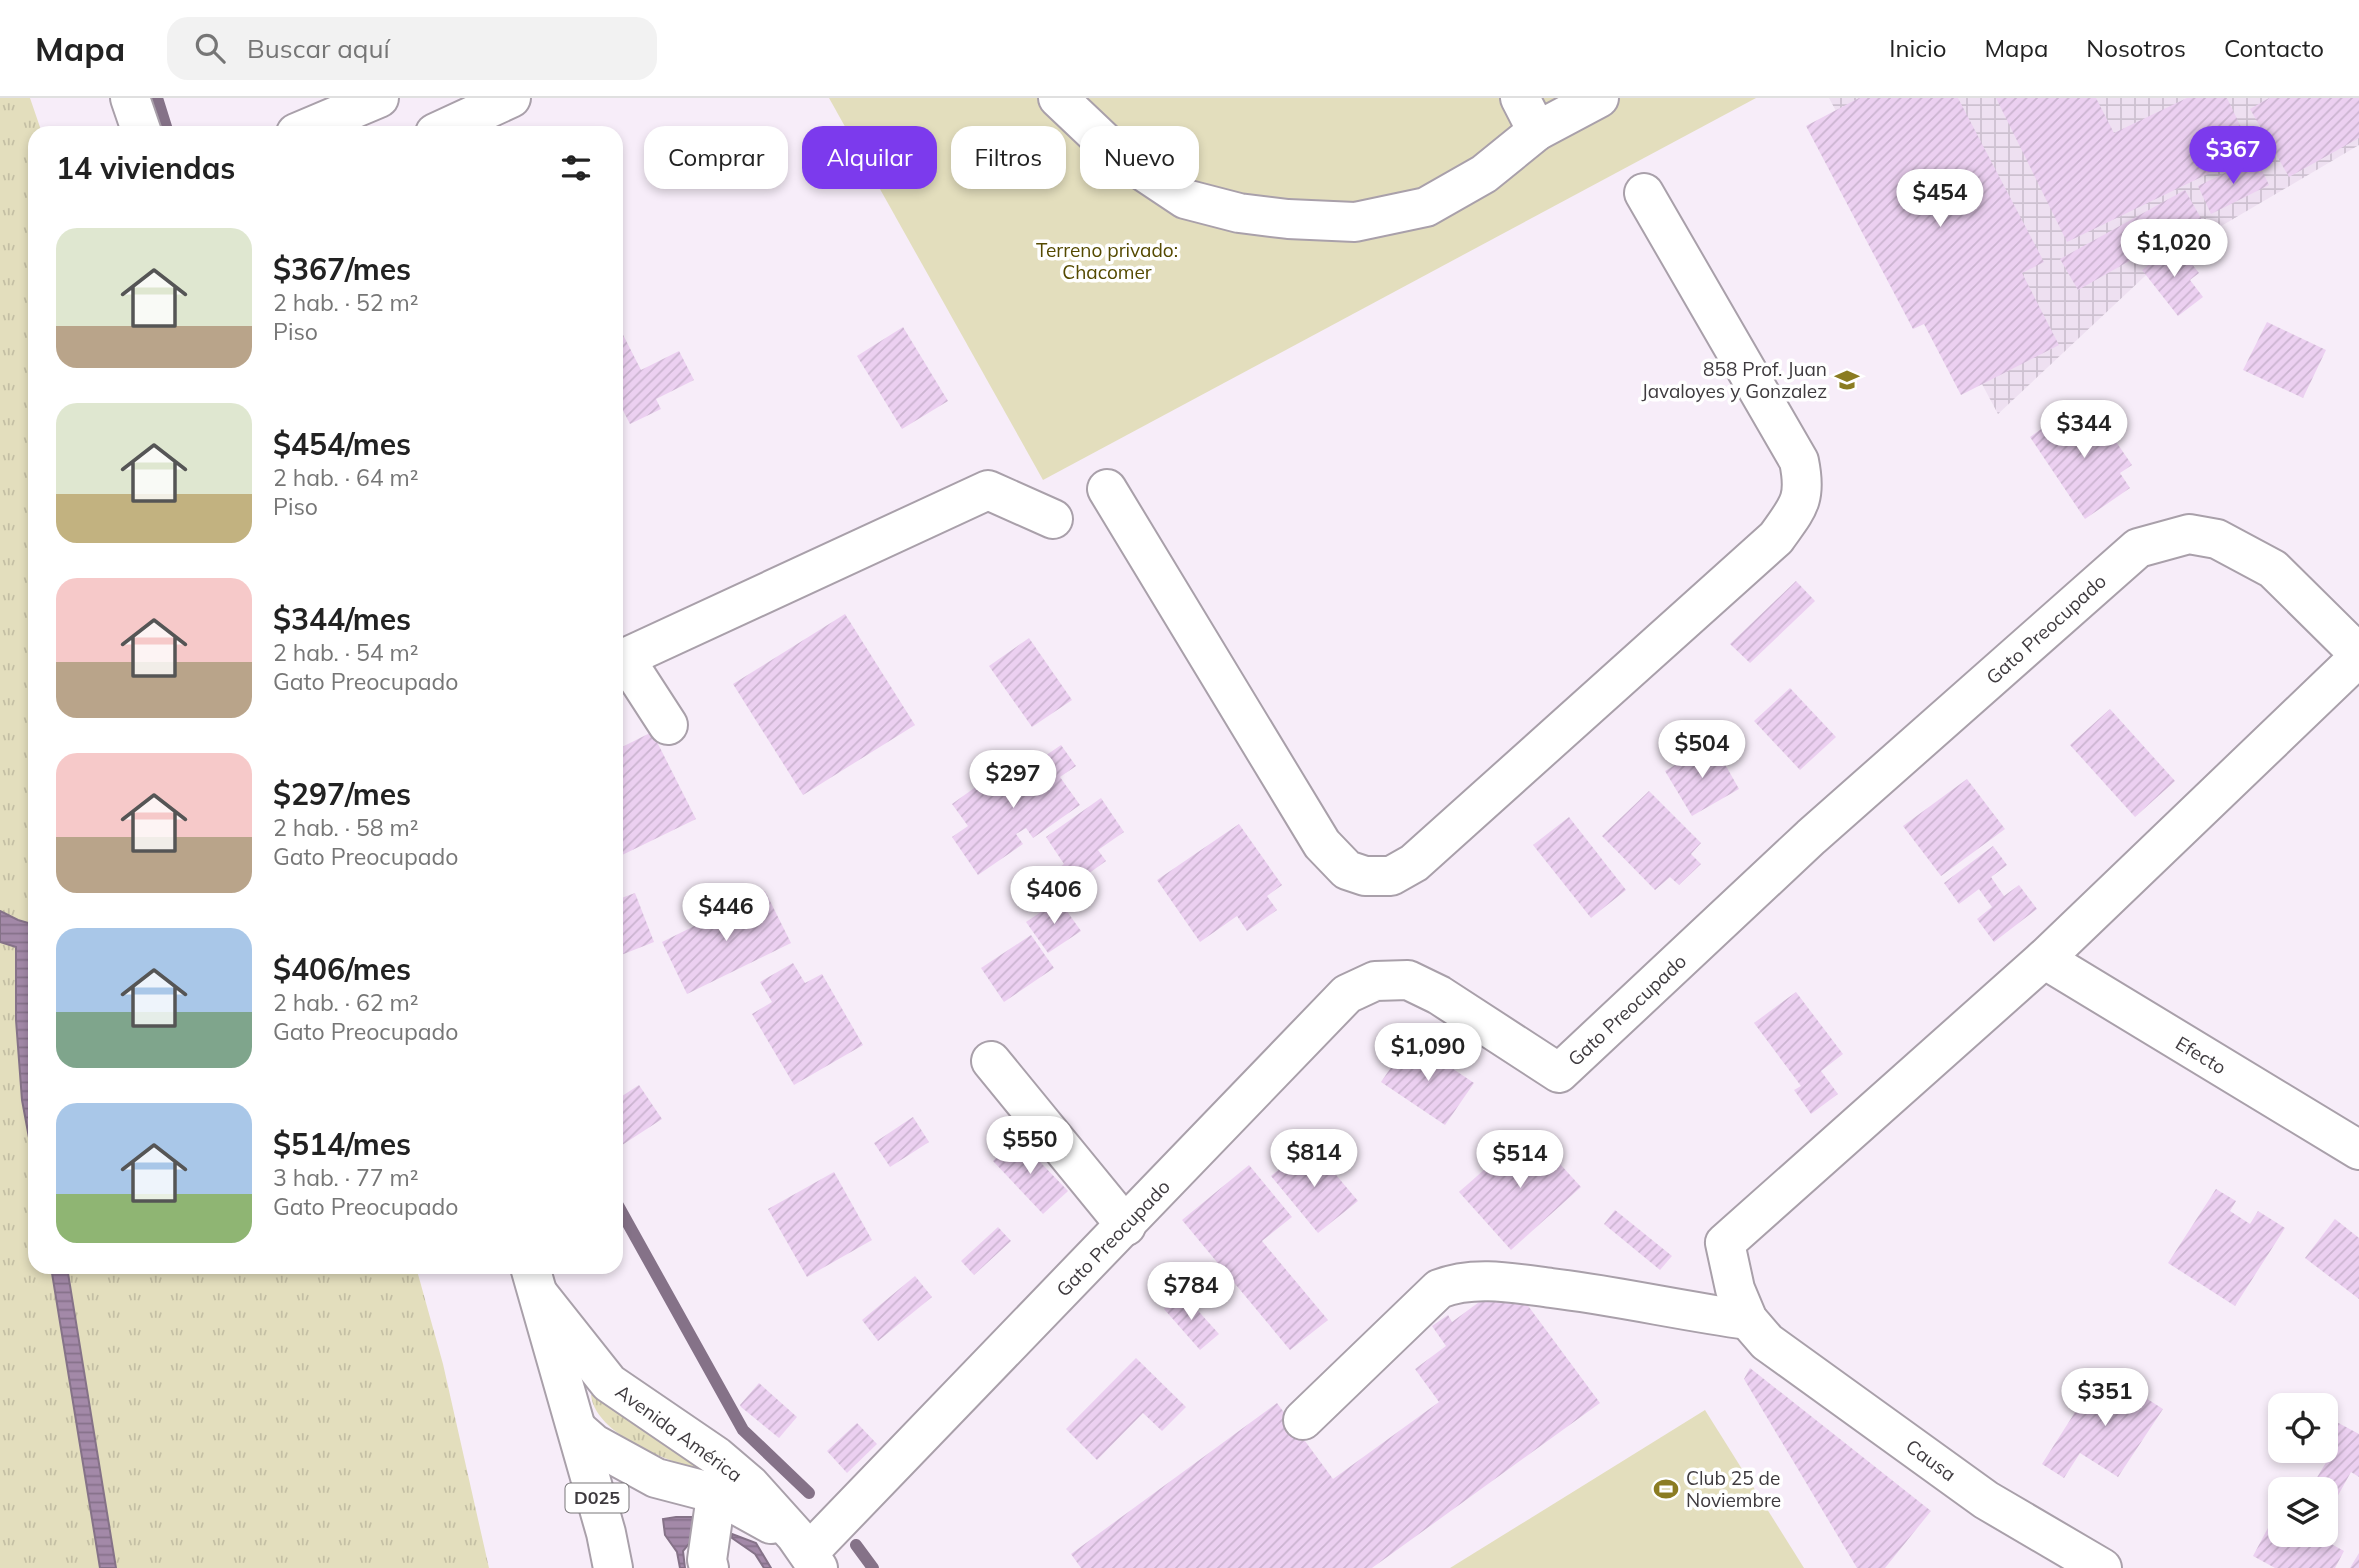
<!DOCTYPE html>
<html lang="es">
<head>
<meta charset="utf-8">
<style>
  body { margin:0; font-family:Mulish,sans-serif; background:#f2f2f2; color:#222; height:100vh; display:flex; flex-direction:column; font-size:26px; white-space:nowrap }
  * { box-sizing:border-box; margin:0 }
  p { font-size:23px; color:#767676 }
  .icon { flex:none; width:38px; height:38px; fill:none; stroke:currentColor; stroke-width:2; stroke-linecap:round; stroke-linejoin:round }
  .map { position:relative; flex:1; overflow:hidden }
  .side { position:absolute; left:28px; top:28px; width:595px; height:1148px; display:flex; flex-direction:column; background:#fff; border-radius:21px; box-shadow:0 4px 10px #0003 }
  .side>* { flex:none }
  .hud { position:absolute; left:644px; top:28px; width:665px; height:63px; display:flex; gap:14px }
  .controls { position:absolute; left:2268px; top:1295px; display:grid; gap:14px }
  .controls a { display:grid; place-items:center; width:70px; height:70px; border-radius:14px; background:#fff; box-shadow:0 4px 10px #0003; font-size:35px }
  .price { position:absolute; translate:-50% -60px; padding:0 16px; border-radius:24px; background:#fff; color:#222; font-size:23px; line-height:46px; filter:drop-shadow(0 2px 4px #0008) }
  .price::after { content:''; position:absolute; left:50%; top:42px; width:21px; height:16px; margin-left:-10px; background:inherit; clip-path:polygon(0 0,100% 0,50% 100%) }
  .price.active { background:#7c3aed; color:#fff }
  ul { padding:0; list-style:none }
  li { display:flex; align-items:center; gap:21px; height:175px; padding:0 28px }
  li span { display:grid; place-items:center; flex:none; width:196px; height:140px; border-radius:21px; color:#555 }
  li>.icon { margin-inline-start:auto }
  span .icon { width:84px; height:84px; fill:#fffc; stroke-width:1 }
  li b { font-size:30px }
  h2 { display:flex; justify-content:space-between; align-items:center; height:84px; padding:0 28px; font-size:30px }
  .tag { padding:0 24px; border-radius:21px; background:#fff; box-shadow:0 4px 10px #0003; font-size:24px; line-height:63px }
  .tag.active { background:#7c3aed; color:#fff }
  header { display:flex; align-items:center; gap:42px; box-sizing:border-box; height:98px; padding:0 35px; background:#fff; border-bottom:2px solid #e0e0e0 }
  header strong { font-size:33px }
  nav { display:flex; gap:38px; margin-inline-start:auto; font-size:24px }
  .search { width:490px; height:63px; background:#f2f2f2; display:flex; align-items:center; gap:18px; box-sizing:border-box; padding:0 24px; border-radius:21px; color:#767676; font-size:26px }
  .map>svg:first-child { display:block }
  .industrial { fill:url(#industrial-grid) }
  .grass { fill:url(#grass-tufts) }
  .park { fill:#e3debd }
  .water { fill:url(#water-rules); stroke:#857288; stroke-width:2 }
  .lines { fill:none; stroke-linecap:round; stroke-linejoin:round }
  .stream { stroke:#857288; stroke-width:12 }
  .building { fill:url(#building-hatch) }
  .minor-casing { stroke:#a9a0aa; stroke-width:42 }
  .major-casing { stroke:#a9a0aa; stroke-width:42 }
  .minor { stroke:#fff; stroke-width:38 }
  .major { stroke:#fff; stroke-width:38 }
  .labels { text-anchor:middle; stroke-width:7; stroke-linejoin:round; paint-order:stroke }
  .shield { fill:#fff; stroke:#797679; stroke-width:2 }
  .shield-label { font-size:18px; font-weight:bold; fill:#3f3b3f }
  .park-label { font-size:19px; fill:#554a01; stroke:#fff }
  .poi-label { font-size:19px; fill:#3f3b3f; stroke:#fff; text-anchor:end }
  .street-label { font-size:19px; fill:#3f3b3f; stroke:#fff }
</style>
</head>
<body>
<header>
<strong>Mapa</strong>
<div class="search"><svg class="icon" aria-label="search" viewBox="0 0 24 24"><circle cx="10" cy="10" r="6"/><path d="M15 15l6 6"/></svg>Buscar aquí</div>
<nav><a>Inicio</a><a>Mapa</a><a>Nosotros</a><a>Contacto</a></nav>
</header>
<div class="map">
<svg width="2359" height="1470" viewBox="0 0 2359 1470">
  <defs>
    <pattern id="industrial-grid" width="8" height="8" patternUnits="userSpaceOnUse" patternTransform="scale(1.75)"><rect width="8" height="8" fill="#eee0f1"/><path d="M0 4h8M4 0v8" fill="none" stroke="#cdc1d0"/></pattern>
    <pattern id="grass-tufts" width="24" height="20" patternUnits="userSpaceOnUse" patternTransform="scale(1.75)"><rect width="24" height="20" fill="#e3debd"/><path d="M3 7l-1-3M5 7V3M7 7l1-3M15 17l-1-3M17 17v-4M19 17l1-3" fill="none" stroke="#c4bfa4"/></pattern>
    <pattern id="water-rules" width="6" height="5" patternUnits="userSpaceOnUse" patternTransform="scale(1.75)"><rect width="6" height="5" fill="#a389a8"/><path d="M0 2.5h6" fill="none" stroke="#86718a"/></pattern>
    <pattern id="building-hatch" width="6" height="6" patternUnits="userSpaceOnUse" patternTransform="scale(1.75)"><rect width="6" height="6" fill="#ecd0f1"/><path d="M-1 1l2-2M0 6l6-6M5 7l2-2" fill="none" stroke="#cbb4d0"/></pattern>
  </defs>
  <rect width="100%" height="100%" fill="#f7edf9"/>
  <path class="industrial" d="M1829,0H2359V47L2160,164L1998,316Z"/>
  <g class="grass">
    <path d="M0,0H30L42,35H35V1169H416L443,1266L489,1470H0Z"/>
    <path d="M594,1296L729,1380C692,1372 596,1343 591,1297Z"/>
  </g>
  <g class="park">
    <path d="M829,0H1756L1043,382Z"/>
    <path d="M1705,1312L1804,1470H1450Z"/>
  </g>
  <g class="water">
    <path d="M0,813L18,822L35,827V843H29L32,894L35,911V1072L22,1002L16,922V849L0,844Z"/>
    <path d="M51,1169H67L116,1470H100Z"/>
    <path d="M676,1419H692L697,1436L683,1453L685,1470H680L677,1454L665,1437L663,1421Z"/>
    <path d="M732,1436L756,1445L771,1470H764L755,1456L732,1440Z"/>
  </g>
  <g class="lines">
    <g class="stream">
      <path d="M157,0L168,35"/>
      <path d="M616,1104L743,1332L809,1395"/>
      <path d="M856,1447L873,1470"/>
    </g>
  </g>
  <g class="building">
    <path d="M1859,0H1958L2044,164L2022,175L2059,247L1961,297L1924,226L1913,231L1806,28Z"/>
    <path d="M1996,0H2096L2114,35L2187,0H2227L2253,54L2067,144Z"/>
    <path d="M2269,0H2359V40L2289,79L2250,11Z"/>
    <path d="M2256,60L2269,87L2211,116L2198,88Z"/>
    <path d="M2185,92L2202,122L2078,192L2060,161Z"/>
    <path d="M2176,146L2199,175L2190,182L2203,199L2178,218L2142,172Z"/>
    <path d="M616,223L641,272L679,253L694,282L656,301L661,311L630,326L616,299Z"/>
    <path d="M2267,224L2326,252L2303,300L2243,272Z"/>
    <path d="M903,229L948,303L902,331L857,258Z"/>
    <path d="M2074,308L2087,326L2099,319L2132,367L2120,375L2130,390L2085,421L2030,339Z"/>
    <path d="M1796,483L1815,503L1750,565L1730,546Z"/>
    <path d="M845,516L915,627L803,697L733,586Z"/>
    <path d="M1029,540L1072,602L1032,629L989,568Z"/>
    <path d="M1790,590L1836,639L1800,672L1754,623Z"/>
    <path d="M2110,611L2175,683L2135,719L2070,647Z"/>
    <path d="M652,634L696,721L616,760V652Z"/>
    <path d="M1713,645L1739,691L1692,718L1665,673Z"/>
    <path d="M1061,647L1076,668L1060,679L1080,707L1033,740L1026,730L1016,736L1023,746L978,777L952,739L968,728L952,706L998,673L1013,694L1033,680L1026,671Z"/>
    <path d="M1967,681L2005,731L1941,778L1903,728Z"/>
    <path d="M1649,693L1701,745L1691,756L1701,766L1679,787L1670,779L1655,792L1602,738Z"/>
    <path d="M1101,700L1124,734L1098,752L1106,763L1067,791L1054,774L1064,766L1046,739Z"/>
    <path d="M1569,719L1626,792L1591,820L1533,747Z"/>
    <path d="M1239,726L1282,787L1267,798L1277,812L1247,833L1237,818L1200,844L1157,782Z"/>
    <path d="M1993,748L2007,767L1991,779L2004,798L2019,787L2037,811L1994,844L1977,821L1992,809L1979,791L1959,806L1944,785Z"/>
    <path d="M765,793L791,845L687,896L662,844Z"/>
    <path d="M635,795L654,844L616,859V802Z"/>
    <path d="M1059,802L1081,833L1048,855L1026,824Z"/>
    <path d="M1031,837L1054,870L1004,904L981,870Z"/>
    <path d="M793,865L805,885L822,876L863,947L794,987L752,916L772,904L760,884Z"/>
    <path d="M1796,894L1843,956L1821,973L1838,996L1811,1016L1794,992L1801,988L1754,925Z"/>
    <path d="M1410,942L1474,985L1445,1027L1381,984Z"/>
    <path d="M639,987L662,1021L616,1051V1002Z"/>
    <path d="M913,1019L929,1044L890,1069L874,1045Z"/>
    <path d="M1529,1032L1581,1089L1511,1152L1459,1094Z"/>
    <path d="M1017,1040L1068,1093L1043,1116L993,1063Z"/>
    <path d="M1310,1046L1358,1103L1318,1135L1271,1078Z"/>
    <path d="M1249,1067L1292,1119L1262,1143L1328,1222L1290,1252L1182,1122Z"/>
    <path d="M834,1074L872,1142L807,1179L768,1111Z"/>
    <path d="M2216,1091L2236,1103L2230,1113L2250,1126L2258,1113L2285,1130L2235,1208L2168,1165Z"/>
    <path d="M1615,1112L1672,1158L1660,1172L1604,1126Z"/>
    <path d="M2335,1121L2359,1140V1201L2305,1160Z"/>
    <path d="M998,1129L1011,1143L974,1177L961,1163Z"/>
    <path d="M915,1178L932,1199L878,1243L862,1222Z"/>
    <path d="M1509,1182L1600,1305L1372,1470H1081L1071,1456L1277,1305L1333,1381L1439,1304L1415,1271L1446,1248L1432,1228L1448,1217L1452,1224Z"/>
    <path d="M1182,1195L1219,1236L1200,1252L1164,1211Z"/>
    <path d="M1136,1260L1186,1309L1162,1333L1143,1315L1097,1362L1066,1331Z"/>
    <path d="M1750,1270L1931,1413L1885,1470H1857L1744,1281Z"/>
    <path d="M2102,1272L2163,1311L2118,1379L2080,1355L2064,1380L2042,1366Z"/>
    <path d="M759,1285L797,1319L779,1340L741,1309L740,1307Z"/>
    <path d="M2331,1321L2359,1336V1379L2351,1374L2336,1401L2326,1396V1391H2317L2312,1388L2328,1361L2313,1353H2326V1331Z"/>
    <path d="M857,1325L877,1346L847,1375L827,1353Z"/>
    <path d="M2276,1415L2280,1417V1437H2315L2344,1453L2335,1470H2275L2253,1458Z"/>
    <path d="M2359,1455V1470H2350Z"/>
  </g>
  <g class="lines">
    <g class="minor-casing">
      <g id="minor">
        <path d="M1058,0L1116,55L1185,101L1239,115L1288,121L1355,124L1426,109L1484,76L1537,33L1599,0"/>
        <path d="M1520,0L1537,33"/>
        <path d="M296,35L379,0"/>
        <path d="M435,35L511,0"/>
        <path d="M1107,391L1322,746L1347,772L1365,778H1391L1414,765L1776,440C1798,409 1807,402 1799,363L1644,95"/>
        <path d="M624,559L668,627"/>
        <path d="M616,564L988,392L1053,421"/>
        <path d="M2044,861L2359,1052"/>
        <path d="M991,963L1126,1128"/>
        <path d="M1303,1322L1439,1191C1474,1177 1514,1185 1551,1190C1617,1198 1682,1213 1748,1222"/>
        <path d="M809,1454L1347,896L1375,883L1408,882L1439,897L1559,975L1811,739L2138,450L2189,436L2217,441L2273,471L2359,556"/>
        <path d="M709,1470L707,1462L716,1398"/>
        <path d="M2102,1470L1986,1402L1767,1244L1748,1222L1735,1191L1725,1145L2044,861L2359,559"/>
      </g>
    </g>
    <g class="major-casing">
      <g id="major">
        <path d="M130,0L142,35"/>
        <path d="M530,1169L606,1435L613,1470"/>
        <path d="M540,1198L609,1285L716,1358L750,1387L795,1437L818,1470"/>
        <path d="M577,1331L594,1346L656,1380L702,1392L731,1404L771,1426"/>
      </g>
    </g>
    <use href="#minor" class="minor"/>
    <use href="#major" class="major"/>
  </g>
  <defs>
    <g id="school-bare" transform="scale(1.89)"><path d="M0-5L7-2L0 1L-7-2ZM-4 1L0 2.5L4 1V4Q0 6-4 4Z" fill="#8b7c22" stroke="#fff" stroke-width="2.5" paint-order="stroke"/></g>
    <g id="stadium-bare" transform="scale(1.89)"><path d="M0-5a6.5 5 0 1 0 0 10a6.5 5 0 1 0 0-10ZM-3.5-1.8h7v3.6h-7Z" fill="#8b7c22" stroke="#fff" stroke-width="2.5" paint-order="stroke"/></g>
  </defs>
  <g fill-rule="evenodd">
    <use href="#school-bare" x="1847" y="282"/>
    <use href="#stadium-bare" x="1666" y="1391"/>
  </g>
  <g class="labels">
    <rect class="shield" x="565.5" y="1385.5" width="63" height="29" rx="5"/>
    <g class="shield-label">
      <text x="597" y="1406">D025</text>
    </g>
    <g class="park-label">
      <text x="1107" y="159">Terreno privado:<tspan x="1107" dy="22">Chacomer</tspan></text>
    </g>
    <g class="poi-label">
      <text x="1827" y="278">858 Prof. Juan<tspan x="1827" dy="22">Javaloyes y Gonzalez</tspan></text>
      <text x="1686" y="1387" text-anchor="start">Club 25 de<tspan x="1686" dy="22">Noviembre</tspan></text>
    </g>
    <g class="street-label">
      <text transform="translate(2046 531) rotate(-42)" y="7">Gato Preocupado</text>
      <text transform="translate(1627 912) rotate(-43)" y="7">Gato Preocupado</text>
      <text transform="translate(2201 957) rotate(31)" y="7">Efecto</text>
      <text transform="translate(1113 1140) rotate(-46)" y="7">Gato Preocupado</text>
      <text transform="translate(679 1335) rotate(36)" y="7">Avenida América</text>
      <text transform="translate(1931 1362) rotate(36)" y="7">Causa</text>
    </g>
  </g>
</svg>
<div class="controls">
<a><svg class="icon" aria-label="locate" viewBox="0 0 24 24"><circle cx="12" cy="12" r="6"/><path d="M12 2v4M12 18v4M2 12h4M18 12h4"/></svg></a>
<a><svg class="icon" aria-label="layers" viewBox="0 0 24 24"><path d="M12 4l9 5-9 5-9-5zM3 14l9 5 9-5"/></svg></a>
</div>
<b class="price active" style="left:2233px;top:88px">$367</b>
<b class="price" style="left:1940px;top:131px">$454</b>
<b class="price" style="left:2174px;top:181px">$1,020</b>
<b class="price" style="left:2084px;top:362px">$344</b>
<b class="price" style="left:1702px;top:682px">$504</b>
<b class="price" style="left:1013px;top:712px">$297</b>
<b class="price" style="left:1054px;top:828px">$406</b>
<b class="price" style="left:726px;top:845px">$446</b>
<b class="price" style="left:1428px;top:985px">$1,090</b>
<b class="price" style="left:1030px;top:1078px">$550</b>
<b class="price" style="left:1314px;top:1091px">$814</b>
<b class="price" style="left:1520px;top:1092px">$514</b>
<b class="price" style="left:1191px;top:1224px">$784</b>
<b class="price" style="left:2105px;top:1330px">$351</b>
<div class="hud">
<a class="tag">Comprar</a>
<a class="tag active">Alquilar</a>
<a class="tag">Filtros</a>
<a class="tag">Nuevo</a>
</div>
<section class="side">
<h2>14 viviendas<svg class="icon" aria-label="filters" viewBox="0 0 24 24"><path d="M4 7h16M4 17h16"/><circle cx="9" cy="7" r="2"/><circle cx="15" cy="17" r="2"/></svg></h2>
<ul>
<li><span style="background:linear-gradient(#dfe7d0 70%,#b9a48a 0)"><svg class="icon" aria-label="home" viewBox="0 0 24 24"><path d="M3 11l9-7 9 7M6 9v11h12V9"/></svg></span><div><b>$367/mes</b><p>2 hab. · 52 m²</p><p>Piso</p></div></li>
<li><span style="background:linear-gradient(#dfe7d0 65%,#c2b280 0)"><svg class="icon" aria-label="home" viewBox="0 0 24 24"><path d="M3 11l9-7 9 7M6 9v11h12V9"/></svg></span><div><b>$454/mes</b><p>2 hab. · 64 m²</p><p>Piso</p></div></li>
<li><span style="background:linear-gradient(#f6c9c9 60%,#b9a48a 0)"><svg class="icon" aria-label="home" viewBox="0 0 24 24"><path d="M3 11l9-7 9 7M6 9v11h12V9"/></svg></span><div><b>$344/mes</b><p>2 hab. · 54 m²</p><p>Gato Preocupado</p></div></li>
<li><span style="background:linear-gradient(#f6c9c9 60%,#b9a48a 0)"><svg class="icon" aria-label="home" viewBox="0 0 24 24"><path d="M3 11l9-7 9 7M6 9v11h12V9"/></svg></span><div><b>$297/mes</b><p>2 hab. · 58 m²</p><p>Gato Preocupado</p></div></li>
<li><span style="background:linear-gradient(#a9c7e8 60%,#7fa58c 0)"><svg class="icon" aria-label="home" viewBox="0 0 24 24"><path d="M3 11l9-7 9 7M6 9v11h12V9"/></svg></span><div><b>$406/mes</b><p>2 hab. · 62 m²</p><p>Gato Preocupado</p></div></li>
<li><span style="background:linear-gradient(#a9c7e8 65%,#8fb573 0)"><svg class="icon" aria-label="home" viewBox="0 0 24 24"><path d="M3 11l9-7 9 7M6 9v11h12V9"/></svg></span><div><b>$514/mes</b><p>3 hab. · 77 m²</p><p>Gato Preocupado</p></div></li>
</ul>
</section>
</div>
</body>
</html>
